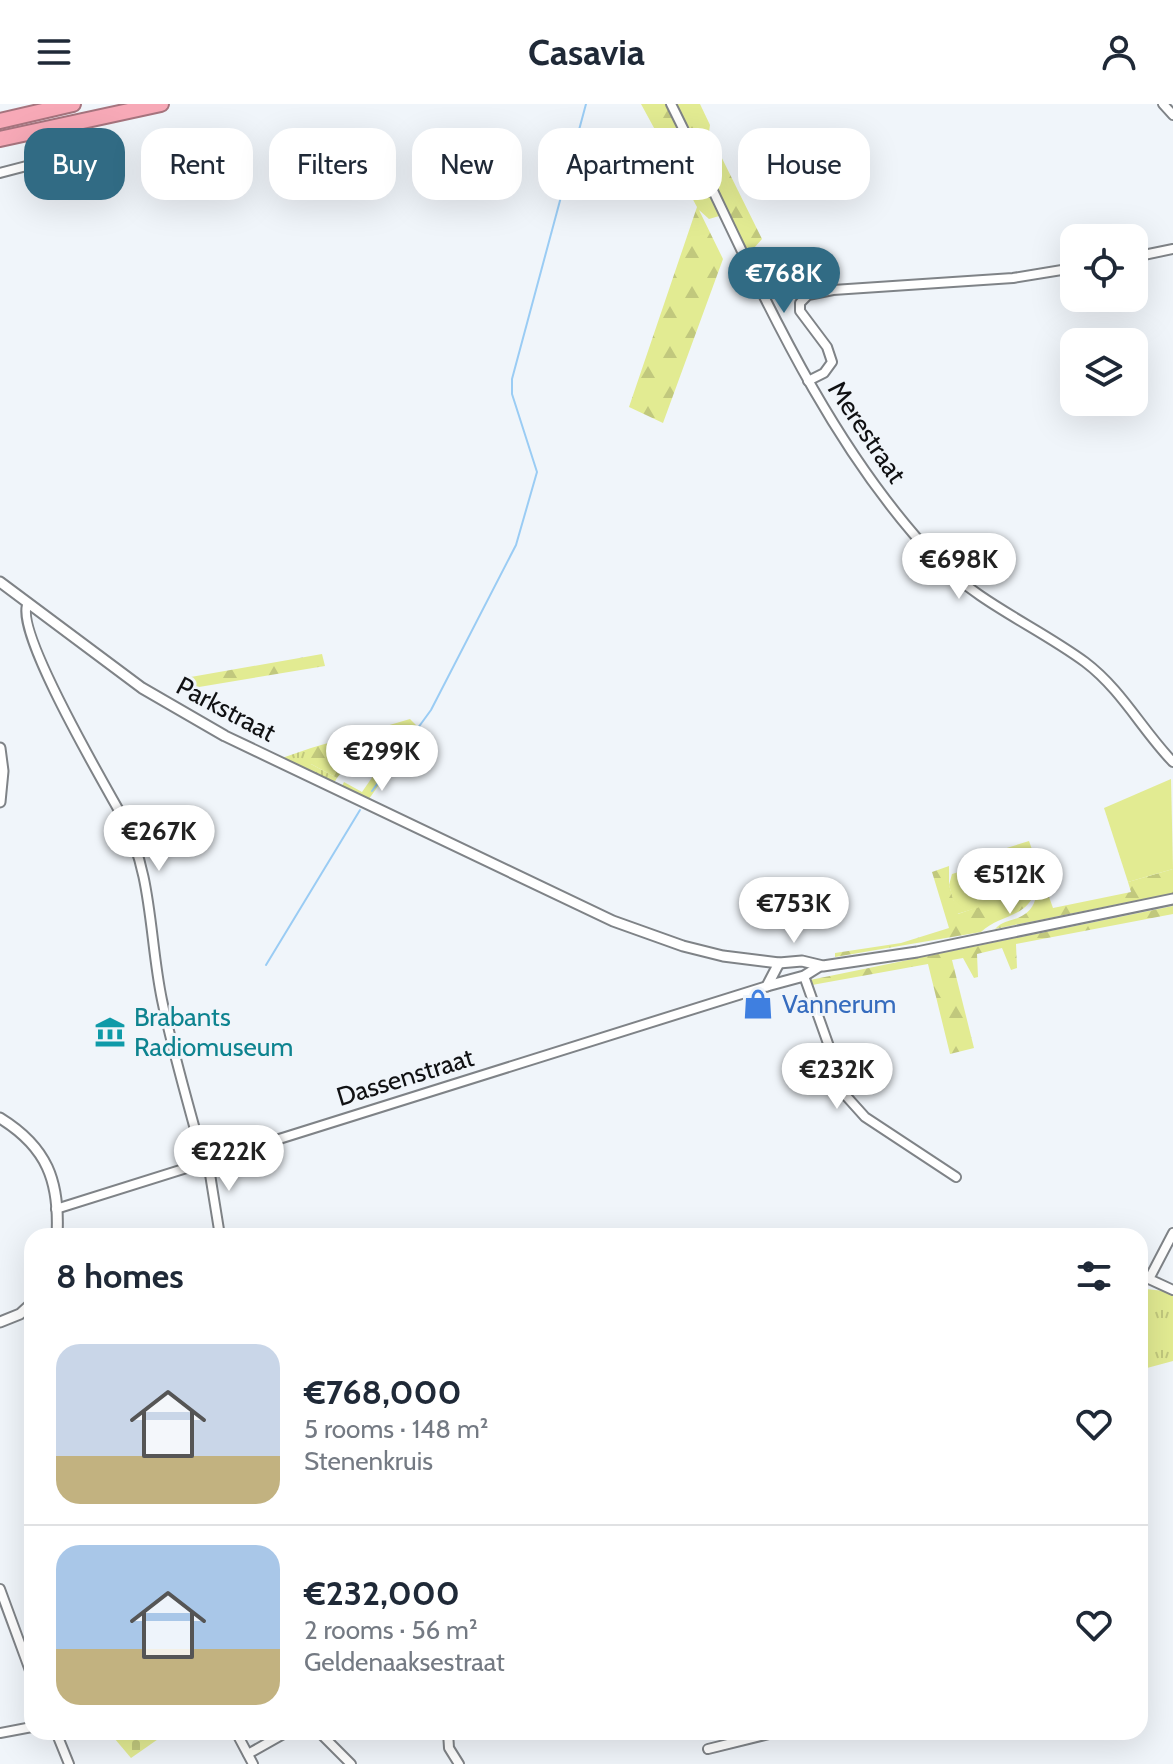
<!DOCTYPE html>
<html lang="en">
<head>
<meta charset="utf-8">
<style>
  body { margin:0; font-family:Cabin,sans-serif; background:#f6f6f7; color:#1f2937; height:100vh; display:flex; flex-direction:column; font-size:30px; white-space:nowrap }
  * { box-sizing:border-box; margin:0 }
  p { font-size:26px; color:#747a83 }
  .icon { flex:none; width:44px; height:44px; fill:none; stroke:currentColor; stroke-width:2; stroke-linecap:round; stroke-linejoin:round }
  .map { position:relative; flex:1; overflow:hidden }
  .drawer { position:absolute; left:24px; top:1124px; width:1124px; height:512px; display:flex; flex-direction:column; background:#fff; border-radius:24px; box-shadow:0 8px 32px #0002 }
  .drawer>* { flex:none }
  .hud { position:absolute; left:24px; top:24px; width:1126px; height:72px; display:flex; gap:16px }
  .controls { position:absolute; left:1060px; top:120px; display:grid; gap:16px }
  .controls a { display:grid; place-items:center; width:88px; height:88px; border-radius:16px; background:#fff; box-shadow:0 8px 32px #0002; font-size:40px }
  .price { position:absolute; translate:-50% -68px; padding:0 18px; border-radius:28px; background:#fff; color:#222; font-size:26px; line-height:52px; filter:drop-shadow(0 2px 4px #0008) }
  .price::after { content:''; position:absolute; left:50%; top:48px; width:24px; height:18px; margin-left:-12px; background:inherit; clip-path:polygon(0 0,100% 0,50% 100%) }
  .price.selected { background:#316b84; color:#fff }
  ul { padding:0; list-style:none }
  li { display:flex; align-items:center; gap:24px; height:200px; padding:0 32px }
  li+li { border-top:2px solid #e0e1e3 }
  li span { display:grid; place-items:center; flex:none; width:224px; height:160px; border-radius:24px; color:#555 }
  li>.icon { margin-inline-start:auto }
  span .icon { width:96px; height:96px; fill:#fffc; stroke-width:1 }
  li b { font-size:34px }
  h2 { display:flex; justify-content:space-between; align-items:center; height:96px; padding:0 32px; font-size:34px }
  .pill { padding:0 28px; border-radius:24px; background:#fff; box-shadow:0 8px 32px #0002; font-size:28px; line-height:72px }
  .pill.selected { background:#316b84; color:#fff }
  header { display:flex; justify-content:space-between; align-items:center; height:104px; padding:0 32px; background:#fff; font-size:36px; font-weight:800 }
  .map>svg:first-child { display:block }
  .grass { fill:url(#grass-tufts) }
  .forest { fill:url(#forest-firs) }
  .cemetery { fill:url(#cemetery-stones) }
  .garden { fill:#e2eb92 }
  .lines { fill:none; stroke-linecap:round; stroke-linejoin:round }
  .stream { stroke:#9accf4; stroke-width:2 }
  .minor-casing { stroke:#7f8387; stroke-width:12 }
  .tertiary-casing { stroke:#7f8387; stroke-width:13 }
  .motorway-casing { stroke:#a6747e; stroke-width:18 }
  .minor { stroke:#fff; stroke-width:8 }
  .tertiary { stroke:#fff; stroke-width:9 }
  .motorway { stroke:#f7a9b7; stroke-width:14 }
  .labels { text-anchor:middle; stroke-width:6; stroke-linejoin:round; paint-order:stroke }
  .street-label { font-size:26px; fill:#101113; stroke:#f0f5fa }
  .shop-label { font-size:26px; fill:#366cbe; stroke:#f0f5fa; text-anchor:start }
  .culture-label { font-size:26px; fill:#0d838f; stroke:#f0f5fa; text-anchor:start }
</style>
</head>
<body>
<header><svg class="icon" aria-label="menu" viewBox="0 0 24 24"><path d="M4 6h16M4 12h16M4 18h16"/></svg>Casavia<svg class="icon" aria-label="person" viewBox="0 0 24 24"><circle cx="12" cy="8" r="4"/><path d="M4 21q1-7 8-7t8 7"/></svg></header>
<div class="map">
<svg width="1173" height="1660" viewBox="0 0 1173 1660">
  <defs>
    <pattern id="grass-tufts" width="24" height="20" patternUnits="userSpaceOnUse" patternTransform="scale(2)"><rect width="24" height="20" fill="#e2eb92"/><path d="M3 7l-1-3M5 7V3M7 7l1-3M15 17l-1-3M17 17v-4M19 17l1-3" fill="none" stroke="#c1c87d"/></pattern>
    <pattern id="forest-firs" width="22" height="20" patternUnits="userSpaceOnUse" patternTransform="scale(2)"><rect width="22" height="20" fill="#e2eb92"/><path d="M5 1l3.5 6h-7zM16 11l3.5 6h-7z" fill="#c1c87d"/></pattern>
    <pattern id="cemetery-stones" width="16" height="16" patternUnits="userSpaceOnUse" patternTransform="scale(2)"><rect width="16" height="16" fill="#e2eb92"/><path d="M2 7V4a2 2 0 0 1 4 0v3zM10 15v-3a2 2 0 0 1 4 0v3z" fill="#c1c87d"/></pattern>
  </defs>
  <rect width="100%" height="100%" fill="#f0f5fa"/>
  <g class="grass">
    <path d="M396,639L404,645L369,695L342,682L344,678L362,688Z"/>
    <path d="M311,644V660L337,674L334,679L282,654Z"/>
    <path d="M1146,1185L1173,1188V1257L1147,1264C1142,1243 1130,1203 1146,1185Z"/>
  </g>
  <g class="forest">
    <path d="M641,0H700L710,21L709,28L762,135L747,152L726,110L709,115L699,106L723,155L663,319L629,303L697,103Z"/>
    <path d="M322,550L325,562L187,585L185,574Z"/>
    <path d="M410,615L420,625L404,645L376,624L337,674L311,660V644Z"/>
    <path d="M1029,737L1053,804L1131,788L1128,778L1173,765V789L995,825C1001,818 1009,817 1018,814C1050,800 1031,768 1023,744L999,751L997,747Z"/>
    <path d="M949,762V781L958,810L1024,787L1023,773L1029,774L1033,793C1022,814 997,812 981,828L835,853V849L901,839L949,824L932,768Z"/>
    <path d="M1173,802V810L1016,840L1017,864L1011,866L1002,844L977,850L978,873L974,874L963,854L952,856L974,944L950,950L928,860L812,881L810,876Z"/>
  </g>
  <path class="cemetery" d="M109,1628H160L164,1631L131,1654Z"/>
  <g class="garden">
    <path d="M1171,675L1173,765L1128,778L1104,704Z"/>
    <path d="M972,764L978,786L986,785L987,789L1017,782L1016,775L1023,773L1022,796L1016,800L1013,793L957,810L949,781L952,770Z"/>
  </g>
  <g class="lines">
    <g class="stream">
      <path d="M372,687L431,606L516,441L537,368L512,290V275L586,0"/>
      <path d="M266,861L360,706"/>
    </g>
    <g class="minor-casing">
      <g id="minor">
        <path d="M671,0C749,156 815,327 936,455C980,500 1036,522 1085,558C1122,586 1142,626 1173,658"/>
        <path d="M1163,0L1173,11"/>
        <path d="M0,69L88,46"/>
        <path d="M1134,153L1173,145"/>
        <path d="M808,277L824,269L832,258L827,243L800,207V199L808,191L833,186L1013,174L1074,164"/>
        <path d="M28,499C12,524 105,681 122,712C153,770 149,834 162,896C173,949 189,1002 203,1055L209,1064L220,1132"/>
        <path d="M804,872L847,993L865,1013L956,1073"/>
        <path d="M56,1105L767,882"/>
        <path d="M1173,1129L1149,1175L1173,1186"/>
        <path d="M0,1485L32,1572"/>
        <path d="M56,1628L69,1660"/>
        <path d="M236,1628L253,1660"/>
        <path d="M319,1628L351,1660"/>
        <path d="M448,1628L449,1644L459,1660"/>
        <path d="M0,1629L32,1623"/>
        <path d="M708,1645L777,1628"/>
        <path d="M248,1650L287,1628"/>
      </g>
    </g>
    <g class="tertiary-casing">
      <g id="tertiary">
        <path d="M0,478L142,584L225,632L613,817L683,842L723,852L779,859L802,857L823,862L917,848L1173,795"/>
        <path d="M0,644L3,667L0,698"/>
        <path d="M767,882L804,872L820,862"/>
        <path d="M767,882L779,859"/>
        <path d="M0,1014C47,1043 60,1077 57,1132"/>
        <path d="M0,1218L20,1210L32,1199"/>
      </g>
    </g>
    <g class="motorway-casing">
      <g id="motorway">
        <path d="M0,17L73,0"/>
        <path d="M0,35L161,0"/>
      </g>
    </g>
    <use href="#minor" class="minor"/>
    <use href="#tertiary" class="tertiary"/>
    <use href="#motorway" class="motorway"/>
  </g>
  <defs>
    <g id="shop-bare" transform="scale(2.4)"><path d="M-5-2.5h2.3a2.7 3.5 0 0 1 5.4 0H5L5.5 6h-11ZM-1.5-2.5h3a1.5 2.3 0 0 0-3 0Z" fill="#3f7fe0" stroke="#f0f5fa" stroke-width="2.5" paint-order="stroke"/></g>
    <g id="museum-bare" transform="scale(2.4)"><path d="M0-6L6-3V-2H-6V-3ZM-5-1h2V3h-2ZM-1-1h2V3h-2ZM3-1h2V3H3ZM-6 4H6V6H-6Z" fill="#0f9aa8" stroke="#f0f5fa" stroke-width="2.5" paint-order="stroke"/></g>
  </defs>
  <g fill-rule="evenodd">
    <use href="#shop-bare" x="758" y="900"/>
    <use href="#museum-bare" x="110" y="928"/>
  </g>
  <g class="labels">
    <g class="street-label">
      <text transform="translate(867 328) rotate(56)" y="9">Merestraat</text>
      <text transform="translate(226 605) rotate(28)" y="9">Parkstraat</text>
      <text transform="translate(405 973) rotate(-17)" y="9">Dassenstraat</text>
    </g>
    <g class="shop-label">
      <text x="782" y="909">Vannerum</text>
    </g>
    <g class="culture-label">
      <text x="134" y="922">Brabants<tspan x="134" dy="30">Radiomuseum</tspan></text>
    </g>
  </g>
</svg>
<div class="controls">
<a><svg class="icon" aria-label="locate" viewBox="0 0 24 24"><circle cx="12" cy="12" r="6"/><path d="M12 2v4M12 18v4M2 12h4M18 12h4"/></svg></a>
<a><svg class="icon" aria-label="layers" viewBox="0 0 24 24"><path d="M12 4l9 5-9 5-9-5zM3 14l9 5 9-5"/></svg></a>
</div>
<b class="price selected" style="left:784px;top:211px">€768K</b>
<b class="price" style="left:959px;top:497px">€698K</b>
<b class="price" style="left:382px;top:689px">€299K</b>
<b class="price" style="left:159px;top:769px">€267K</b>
<b class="price" style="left:1010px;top:812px">€512K</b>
<b class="price" style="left:794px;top:841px">€753K</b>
<b class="price" style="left:837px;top:1007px">€232K</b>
<b class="price" style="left:229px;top:1089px">€222K</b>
<div class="hud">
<a class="pill selected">Buy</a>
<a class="pill">Rent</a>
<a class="pill">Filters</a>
<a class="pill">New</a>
<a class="pill">Apartment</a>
<a class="pill">House</a>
</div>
<section class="drawer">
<h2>8 homes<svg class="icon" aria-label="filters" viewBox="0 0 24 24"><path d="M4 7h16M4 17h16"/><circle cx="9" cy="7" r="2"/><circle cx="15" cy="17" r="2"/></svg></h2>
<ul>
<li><span style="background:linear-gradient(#c9d6e8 70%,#c2b280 0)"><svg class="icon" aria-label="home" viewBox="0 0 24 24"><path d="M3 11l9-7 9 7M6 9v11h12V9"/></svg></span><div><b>€768,000</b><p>5 rooms · 148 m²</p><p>Stenenkruis</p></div><svg class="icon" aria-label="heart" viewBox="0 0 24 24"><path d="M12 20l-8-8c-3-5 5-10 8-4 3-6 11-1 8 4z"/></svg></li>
<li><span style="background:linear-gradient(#a9c7e8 65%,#c2b280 0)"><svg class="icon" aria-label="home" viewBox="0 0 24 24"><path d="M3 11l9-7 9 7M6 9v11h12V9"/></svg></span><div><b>€232,000</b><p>2 rooms · 56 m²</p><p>Geldenaaksestraat</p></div><svg class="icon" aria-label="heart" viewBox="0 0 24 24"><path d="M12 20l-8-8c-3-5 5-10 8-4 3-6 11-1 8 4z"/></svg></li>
</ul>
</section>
</div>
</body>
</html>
